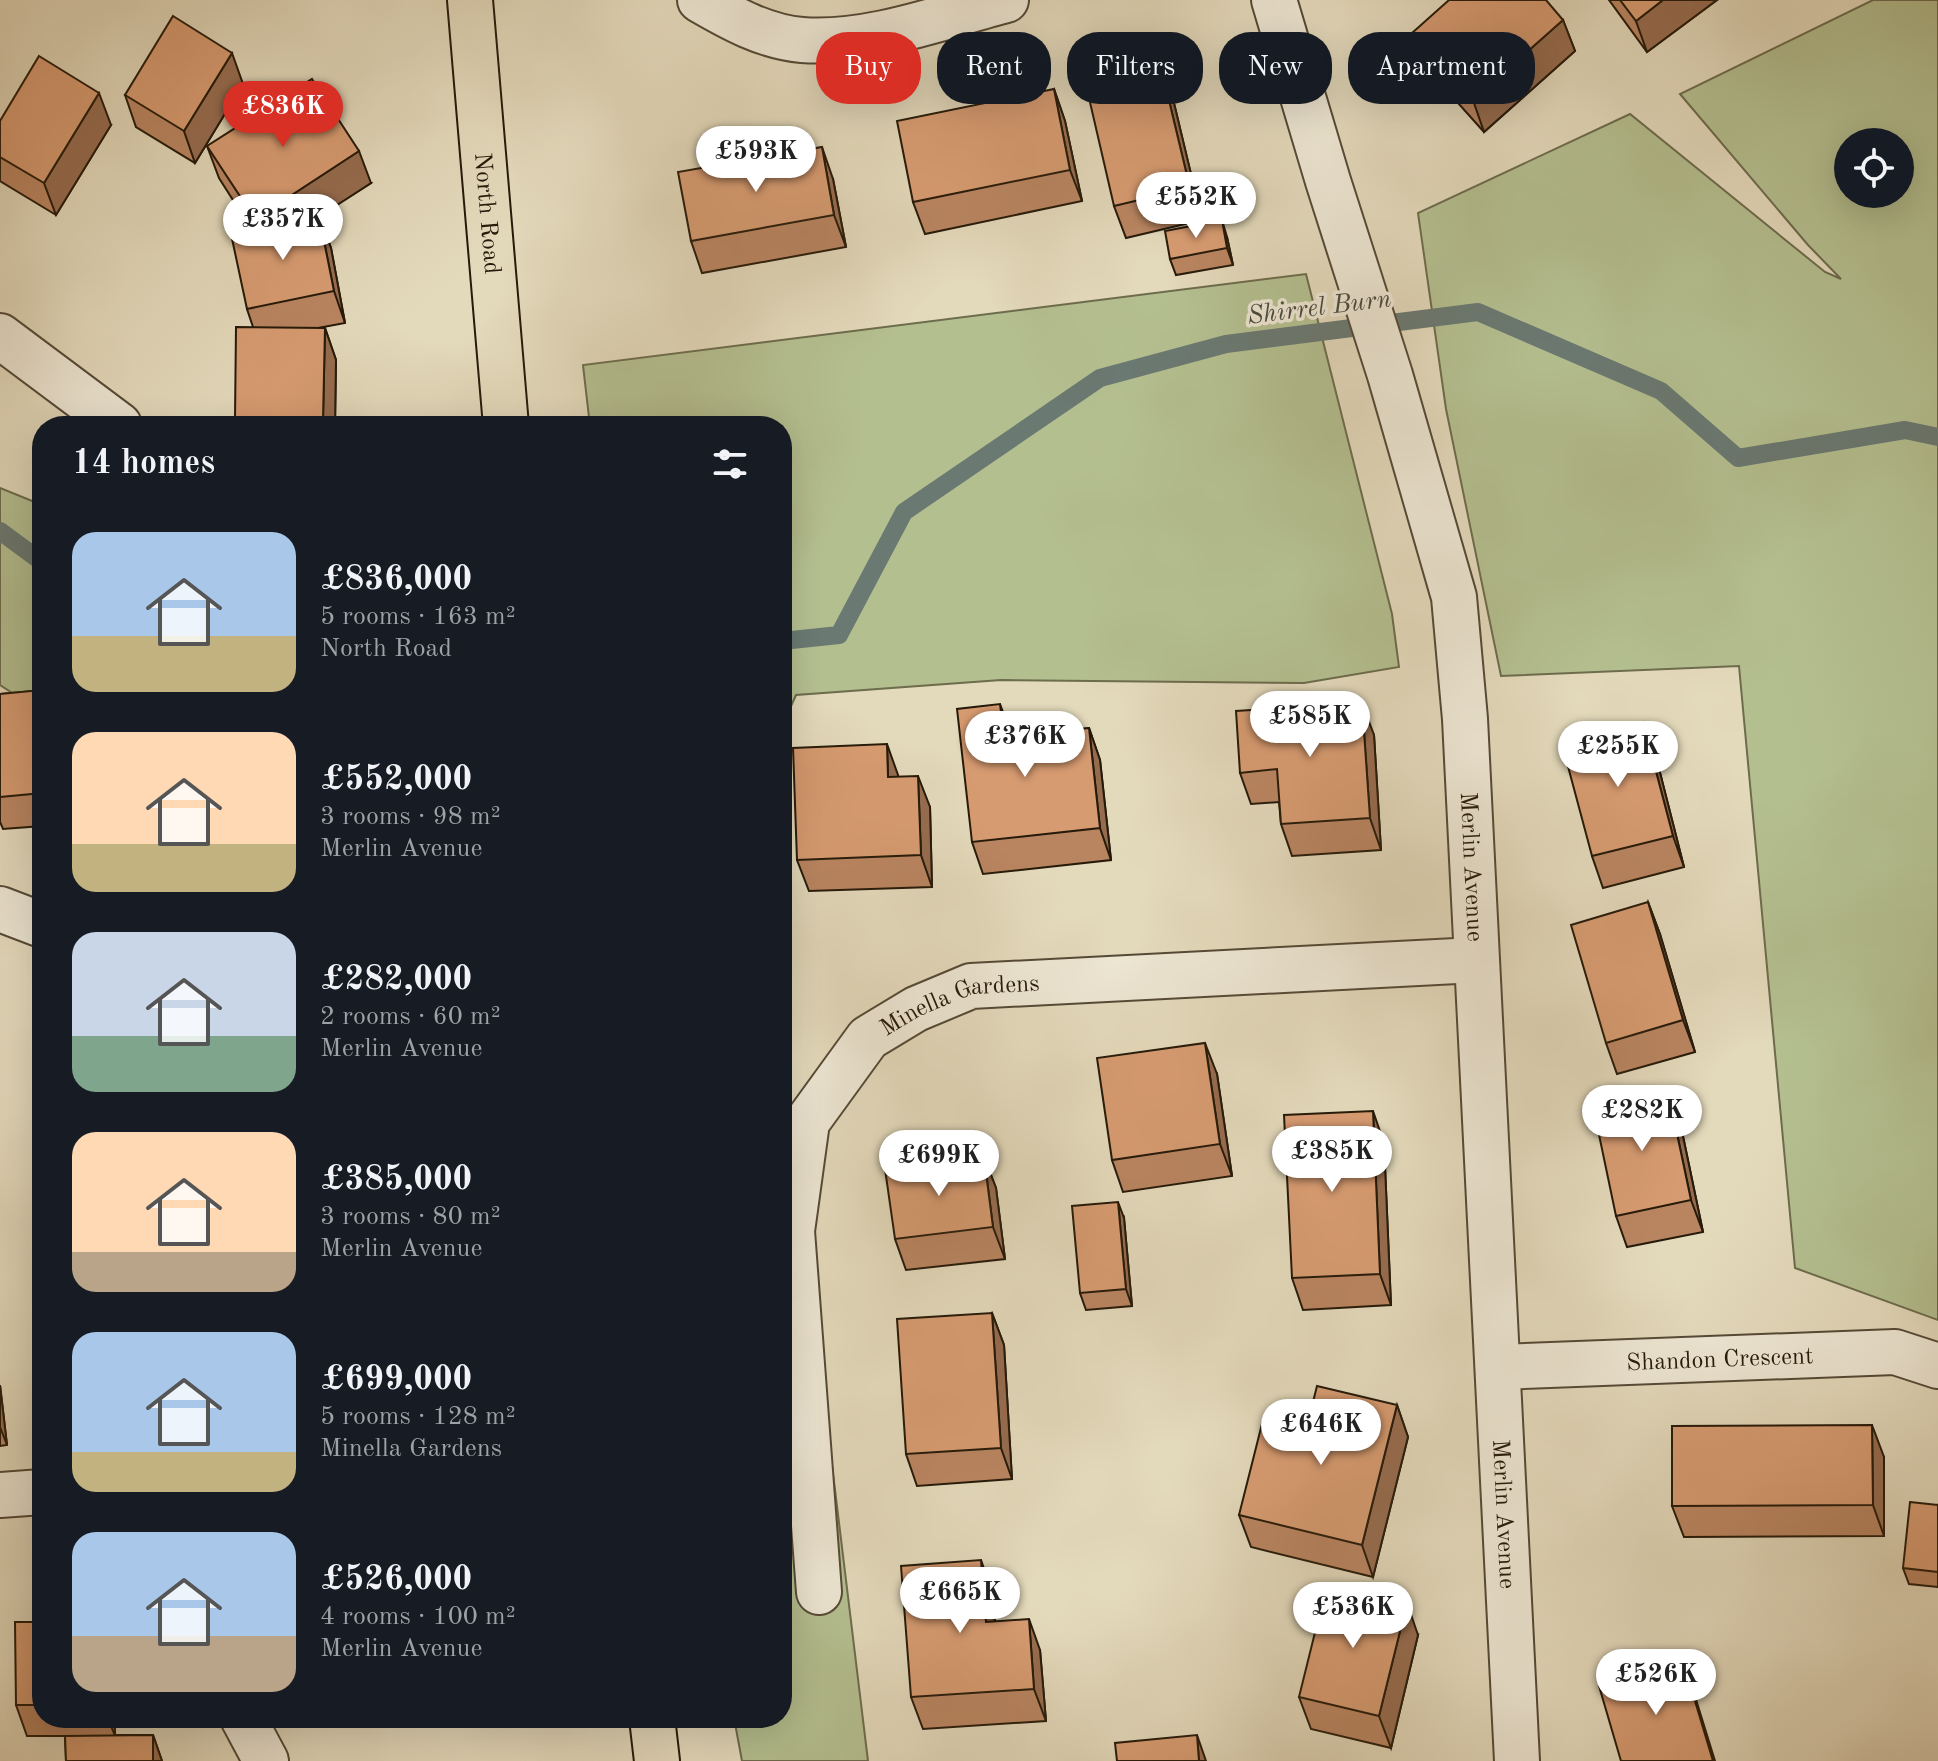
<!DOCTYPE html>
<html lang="en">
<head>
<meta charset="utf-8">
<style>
  body { margin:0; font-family:"Old Standard TT",serif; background:#20242c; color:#f1f3f6; height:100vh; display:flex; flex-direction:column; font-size:30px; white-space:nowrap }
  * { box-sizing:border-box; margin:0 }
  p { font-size:26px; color:#9ea1a6 }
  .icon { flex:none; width:44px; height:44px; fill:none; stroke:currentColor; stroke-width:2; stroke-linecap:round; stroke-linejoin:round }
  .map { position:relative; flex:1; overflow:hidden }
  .sheet { position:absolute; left:32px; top:416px; width:760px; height:1312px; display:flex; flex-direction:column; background:#171b24; border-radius:32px; box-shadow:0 8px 32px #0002 }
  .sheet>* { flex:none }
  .hud { position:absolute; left:816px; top:32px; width:760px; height:72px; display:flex; gap:16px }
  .controls { position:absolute; left:1834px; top:128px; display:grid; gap:16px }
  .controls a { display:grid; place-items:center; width:80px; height:80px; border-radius:50%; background:#171b24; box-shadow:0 8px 32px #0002; font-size:40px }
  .price { position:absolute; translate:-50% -68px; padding:0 18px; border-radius:28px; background:#fff; color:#222; font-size:26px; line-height:52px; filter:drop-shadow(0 2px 4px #0008) }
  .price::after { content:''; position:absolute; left:50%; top:48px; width:24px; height:18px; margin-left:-12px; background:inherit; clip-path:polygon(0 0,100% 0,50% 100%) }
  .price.current { background:#d93025; color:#fff }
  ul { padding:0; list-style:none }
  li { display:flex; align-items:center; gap:24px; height:200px; padding:0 40px }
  li span { display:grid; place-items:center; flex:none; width:224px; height:160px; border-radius:24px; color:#555 }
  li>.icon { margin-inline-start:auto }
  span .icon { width:96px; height:96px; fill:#fffc; stroke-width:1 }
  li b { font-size:34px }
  h2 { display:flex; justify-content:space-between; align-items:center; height:96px; padding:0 40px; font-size:34px }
  .tag { padding:0 28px; border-radius:32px; background:#171b24; box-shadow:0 8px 32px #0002; font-size:28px; line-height:72px }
  .tag.current { background:#d93025; color:#fff }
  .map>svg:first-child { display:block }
  .green { fill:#b4bf90; stroke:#6d6c4d; stroke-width:2; fill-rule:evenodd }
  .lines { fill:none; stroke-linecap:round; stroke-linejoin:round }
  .stream { stroke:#6a7972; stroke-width:18 }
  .minor-casing { stroke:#554a36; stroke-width:48 }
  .major-casing { stroke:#261a0a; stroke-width:48 }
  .minor { stroke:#ede6d3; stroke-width:44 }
  .major { stroke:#e3d9bb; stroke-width:44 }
  .wall { fill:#b98561; stroke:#261a0a; stroke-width:2 }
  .shaded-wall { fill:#966c4f; stroke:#261a0a; stroke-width:2 }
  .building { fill:#d79b71; stroke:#261a0a; stroke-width:2 }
  .labels { text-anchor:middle; stroke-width:7; stroke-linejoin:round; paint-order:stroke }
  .street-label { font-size:24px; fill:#261a0a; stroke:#ede6d3 }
  .water-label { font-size:26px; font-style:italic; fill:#484a3e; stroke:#ede6d3 }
</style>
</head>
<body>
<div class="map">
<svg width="1938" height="1761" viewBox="0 0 1938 1761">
  <rect width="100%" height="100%" fill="#e3d9bb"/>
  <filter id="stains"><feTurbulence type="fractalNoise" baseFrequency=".0025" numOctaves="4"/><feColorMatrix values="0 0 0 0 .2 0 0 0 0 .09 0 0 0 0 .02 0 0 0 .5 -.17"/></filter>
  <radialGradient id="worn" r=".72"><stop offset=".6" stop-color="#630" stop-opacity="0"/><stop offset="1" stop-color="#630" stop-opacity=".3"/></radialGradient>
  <g class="green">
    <path d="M1873,0H1938V1320L1795,1268L1739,666L1501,676L1446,409L1418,213L1630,114L1825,272L1841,279L1808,245L1680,94ZM1900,142V194H1848V142Z"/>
    <path d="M1306,274L1392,614L1399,667L1304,683L1001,680L796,695L782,726V426H590L583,365Z"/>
    <path d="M0,488L42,505V712L0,685Z"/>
    <path d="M782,1054L868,1761H742L734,1718H782Z"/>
  </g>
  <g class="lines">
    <g class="stream">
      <path d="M0,531L42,562"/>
      <path d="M782,641L839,635L904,512L1100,378L1226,344L1478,312L1661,391L1738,458L1905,430L1938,437"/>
    </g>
    <g class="minor-casing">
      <g id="minor">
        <path d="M700,0C731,18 765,37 802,40C868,45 942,17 1006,0"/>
        <path id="s1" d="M1274,0L1328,181L1390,375L1454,597L1465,719L1517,1761"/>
        <path d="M0,336L119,425"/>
        <path d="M0,909L42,925"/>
        <path id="s2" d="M1498,1367L1895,1352L1938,1366"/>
        <path d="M0,1495L42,1492"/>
        <path id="s3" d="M819,1592L792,1231L807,1122L868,1038L916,1009L971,986L1476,960"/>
        <path d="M243,1718L266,1761"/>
      </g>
    </g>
    <g class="major-casing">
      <g id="major">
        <path id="s4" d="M470,0L506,426"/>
        <path d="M652,1718L657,1761"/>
      </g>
    </g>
    <use href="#minor" class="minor"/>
    <use href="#major" class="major"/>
  </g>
  <g class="wall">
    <path d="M1609,0H1717L1647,52Z"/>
    <path d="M1563,20L1575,51L1484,132L1424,65L1412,33Z"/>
    <path d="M243,84L195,163L136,127L125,95Z"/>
    <path d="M1054,89L1065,121L1082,201L925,234L913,202Z"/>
    <path d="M1173,99L1202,220L1126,238L1114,206Z"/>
    <path d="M0,121L111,125L56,215L0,181Z"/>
    <path d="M207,146L371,183L319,216L331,248L345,323L318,328H325L336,360L335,426H238L235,419L253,327L247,309L252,230L219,178Z"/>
    <path d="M833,179L846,247L702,273L691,241Z"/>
    <path d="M1227,237L1233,265L1176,275L1170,259Z"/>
    <path d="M42,690V826L3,829L0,822V694Z"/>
    <path d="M1089,728L1100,760L1111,860L983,874L972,842L1012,736Z"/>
    <path d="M1374,735L1381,850L1292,856L1281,824L1279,802L1251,804L1240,773Z"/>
    <path d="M1655,753L1684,867L1603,888L1592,856Z"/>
    <path d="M898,776L930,807L932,887L809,891L797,860Z"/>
    <path d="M1648,902L1660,934L1695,1052L1617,1074L1606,1043Z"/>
    <path d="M1217,1074L1232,1176L1123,1192L1112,1160Z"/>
    <path d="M1680,1122L1703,1232L1627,1247L1616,1216Z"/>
    <path d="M1384,1143L1391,1305L1303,1310L1292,1278Z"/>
    <path d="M984,1157L996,1188L1005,1259L906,1270L895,1239Z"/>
    <path d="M1124,1218L1132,1306L1086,1310L1080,1293Z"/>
    <path d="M992,1313L1004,1345L1012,1479L917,1486L906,1454Z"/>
    <path d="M0,1385L7,1445L0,1446Z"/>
    <path d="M1397,1405L1408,1437L1373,1577L1251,1547L1239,1515L1307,1426Z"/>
    <path d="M1884,1457V1536L1684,1537L1672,1506Z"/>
    <path d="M1938,1505V1587L1909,1584L1903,1568Z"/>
    <path d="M992,1591L995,1621L1040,1650L1046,1721L923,1729L911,1697Z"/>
    <path d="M42,1622V1718H115V1735H153L162,1761H66L65,1736H27L16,1705Z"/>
    <path d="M1418,1635L1391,1748L1311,1729L1299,1697Z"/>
  </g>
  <g class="shaded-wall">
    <path d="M1663,0H1717L1647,52L1636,21Z"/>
    <path d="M1563,20L1575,51L1484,132L1473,100Z"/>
    <path d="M232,53L243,84L195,163L184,131Z"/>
    <path d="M1161,67L1173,99L1202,220L1190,188Z"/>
    <path d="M1054,89L1065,121L1082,201L1070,170Z"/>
    <path d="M99,93L111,125L56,215L44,183Z"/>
    <path d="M822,147L833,179L846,247L834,215Z"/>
    <path d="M359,151L371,183L266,251L255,219Z"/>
    <path d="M319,216L331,248L345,323L334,291Z"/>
    <path d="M1222,220L1227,237L1233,265L1227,248Z"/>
    <path d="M325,328L336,360L335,426H326L323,420Z"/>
    <path d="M1362,703L1374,735L1381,850L1370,818Z"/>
    <path d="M1000,704L1012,736L1015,769L1004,737Z"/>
    <path d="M1643,722L1655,753L1684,867L1673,836Z"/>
    <path d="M1089,728L1100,760L1111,860L1100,828Z"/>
    <path d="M887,744L898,775L899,808L888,777Z"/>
    <path d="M918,776L930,807L932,887L921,855Z"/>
    <path d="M1648,902L1660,934L1695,1052L1683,1020Z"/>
    <path d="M1205,1043L1217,1074L1232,1176L1220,1144Z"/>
    <path d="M1668,1091L1680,1122L1703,1232L1691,1200Z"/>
    <path d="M1373,1111L1384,1143L1391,1305L1380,1274Z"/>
    <path d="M984,1157L996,1188L1005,1259L993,1227Z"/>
    <path d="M1118,1202L1124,1218L1132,1306L1126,1289Z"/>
    <path d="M992,1313L1004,1345L1012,1479L1001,1448Z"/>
    <path d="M0,1385L7,1445L0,1427Z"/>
    <path d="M1397,1405L1408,1437L1373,1577L1362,1545Z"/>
    <path d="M1872,1425L1884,1457V1536L1873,1505Z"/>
    <path d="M981,1560L992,1591L997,1653L986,1622Z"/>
    <path d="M1407,1603L1418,1635L1391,1748L1379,1716Z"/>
    <path d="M1029,1619L1040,1650L1046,1721L1034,1689Z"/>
    <path d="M1683,1661L1694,1693L1715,1761H1713Z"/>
    <path d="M108,1718H115V1736Z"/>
    <path d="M153,1735L162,1761H153Z"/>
    <path d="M1197,1735L1206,1761H1199Z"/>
  </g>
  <g class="building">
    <path d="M1449,0H1546L1563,20L1473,100L1412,33Z"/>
    <path d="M1620,0H1663L1636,21Z"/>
    <path d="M173,16L232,53L184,131L125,95Z"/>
    <path d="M39,56L99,93L44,183L0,157V121Z"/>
    <path d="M1161,67L1190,188L1114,206L1086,85Z"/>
    <path d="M312,79L359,151L255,219L207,146Z"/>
    <path d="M1054,89L1070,170L913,202L897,121Z"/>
    <path d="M822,147L834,215L691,241L678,172Z"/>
    <path d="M319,216L334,291L247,309L231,234Z"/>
    <path d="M1222,220L1227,248L1170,259L1165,231Z"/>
    <path d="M236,327L325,328L323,420L235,419Z"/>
    <path d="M42,690V793L0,797V694Z"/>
    <path d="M1362,703L1370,818L1281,824L1277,769L1240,773L1236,711Z"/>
    <path d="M1000,704L1004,737L1089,728L1100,828L972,842L957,709Z"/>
    <path d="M1643,722L1673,836L1592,856L1562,744Z"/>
    <path d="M887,744L888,777L918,776L921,855L797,860L793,748Z"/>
    <path d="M1648,902L1683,1020L1606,1043L1571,925Z"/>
    <path d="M1205,1043L1220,1144L1112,1160L1097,1058Z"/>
    <path d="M1668,1091L1691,1200L1616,1216L1593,1106Z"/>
    <path d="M1373,1111L1380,1274L1292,1278L1284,1115Z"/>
    <path d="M984,1157L993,1227L895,1239L885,1169Z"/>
    <path d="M1118,1202L1126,1289L1080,1293L1072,1206Z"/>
    <path d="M992,1313L1001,1448L906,1454L897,1319Z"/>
    <path d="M1317,1386L1397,1405L1362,1545L1239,1515L1264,1416L1307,1426Z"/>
    <path d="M1872,1425L1873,1505L1672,1506V1426Z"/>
    <path d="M1910,1502L1938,1505V1572L1903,1568Z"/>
    <path d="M981,1560L986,1622L1029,1619L1034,1689L911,1697L901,1566Z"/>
    <path d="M1327,1584L1407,1603L1379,1716L1299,1697Z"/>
    <path d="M15,1622H42V1705H16Z"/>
    <path d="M1683,1661L1713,1761H1621L1599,1686Z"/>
    <path d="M153,1735V1761H66L65,1736Z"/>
    <path d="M1197,1735L1199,1761H1117L1115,1743Z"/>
  </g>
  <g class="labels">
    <g class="street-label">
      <text dy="8" stroke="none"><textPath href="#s4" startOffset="214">North Road</textPath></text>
      <text dy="8" stroke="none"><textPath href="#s1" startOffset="894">Merlin Avenue</textPath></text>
      <text dy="8" stroke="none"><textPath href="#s3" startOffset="676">Minella Gardens</textPath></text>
      <text dy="8" stroke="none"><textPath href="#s2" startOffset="222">Shandon Crescent</textPath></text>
      <text dy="8" stroke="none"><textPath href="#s1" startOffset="1542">Merlin Avenue</textPath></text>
    </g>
    <g class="water-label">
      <text transform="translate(1319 306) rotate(-7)" y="9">Shirrel Burn</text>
    </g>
  </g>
  <rect width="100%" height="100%" filter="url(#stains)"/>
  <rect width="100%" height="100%" fill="url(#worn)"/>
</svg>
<div class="controls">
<a><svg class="icon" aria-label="locate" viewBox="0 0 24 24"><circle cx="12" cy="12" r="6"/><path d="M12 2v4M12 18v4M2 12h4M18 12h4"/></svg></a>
</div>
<b class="price current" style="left:283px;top:149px">£836K</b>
<b class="price" style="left:756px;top:194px">£593K</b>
<b class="price" style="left:1196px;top:240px">£552K</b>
<b class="price" style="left:283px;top:262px">£357K</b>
<b class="price" style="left:1310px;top:759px">£585K</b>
<b class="price" style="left:1025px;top:779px">£376K</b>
<b class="price" style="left:1618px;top:789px">£255K</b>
<b class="price" style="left:1642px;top:1153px">£282K</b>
<b class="price" style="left:1332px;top:1194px">£385K</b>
<b class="price" style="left:939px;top:1198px">£699K</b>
<b class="price" style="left:1321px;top:1467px">£646K</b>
<b class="price" style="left:960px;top:1635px">£665K</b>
<b class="price" style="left:1353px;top:1650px">£536K</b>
<b class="price" style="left:1656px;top:1717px">£526K</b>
<div class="hud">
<a class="tag current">Buy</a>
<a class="tag">Rent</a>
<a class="tag">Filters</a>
<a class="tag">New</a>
<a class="tag">Apartment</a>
</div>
<section class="sheet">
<h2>14 homes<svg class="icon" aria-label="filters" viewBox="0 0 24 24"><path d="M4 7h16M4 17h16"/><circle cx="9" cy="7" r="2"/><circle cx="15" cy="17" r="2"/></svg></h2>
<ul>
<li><span style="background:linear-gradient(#a9c7e8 65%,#c2b280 0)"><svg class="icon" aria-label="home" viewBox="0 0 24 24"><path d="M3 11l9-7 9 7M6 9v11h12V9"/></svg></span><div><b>£836,000</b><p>5 rooms · 163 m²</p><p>North Road</p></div></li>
<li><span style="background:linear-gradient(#ffd9b3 70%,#c2b280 0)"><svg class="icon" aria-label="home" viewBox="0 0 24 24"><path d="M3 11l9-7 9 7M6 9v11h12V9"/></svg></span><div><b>£552,000</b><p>3 rooms · 98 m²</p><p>Merlin Avenue</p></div></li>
<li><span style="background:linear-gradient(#c9d6e8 65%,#7fa58c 0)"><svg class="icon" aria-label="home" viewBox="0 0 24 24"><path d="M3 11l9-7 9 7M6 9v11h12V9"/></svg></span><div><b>£282,000</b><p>2 rooms · 60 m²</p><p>Merlin Avenue</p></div></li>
<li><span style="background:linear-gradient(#ffd9b3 75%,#b9a48a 0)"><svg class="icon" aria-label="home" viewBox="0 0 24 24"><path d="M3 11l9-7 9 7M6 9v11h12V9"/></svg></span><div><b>£385,000</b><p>3 rooms · 80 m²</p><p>Merlin Avenue</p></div></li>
<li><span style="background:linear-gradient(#a9c7e8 75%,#c2b280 0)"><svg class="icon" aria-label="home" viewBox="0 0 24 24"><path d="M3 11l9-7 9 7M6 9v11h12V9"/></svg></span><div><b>£699,000</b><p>5 rooms · 128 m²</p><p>Minella Gardens</p></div></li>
<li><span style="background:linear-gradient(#a9c7e8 65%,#b9a48a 0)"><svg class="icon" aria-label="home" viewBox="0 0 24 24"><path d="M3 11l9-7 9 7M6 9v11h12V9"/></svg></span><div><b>£526,000</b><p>4 rooms · 100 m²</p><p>Merlin Avenue</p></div></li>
</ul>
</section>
</div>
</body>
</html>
